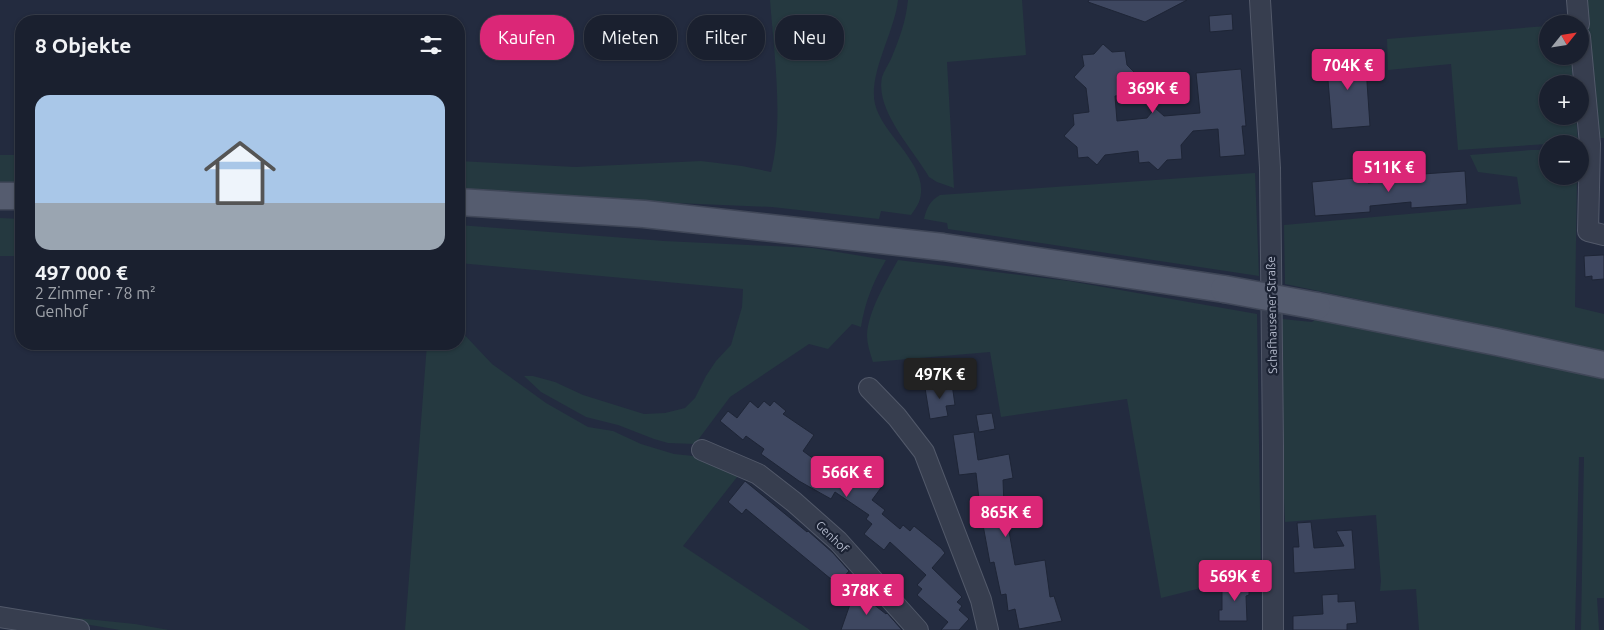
<!DOCTYPE html>
<html lang="de">
<head>
<meta charset="utf-8">
<style>
  body { margin:0; font-family:Ubuntu,sans-serif; background:#232837; color:#f1f3f6; height:100vh; display:flex; flex-direction:column; font-size:19px; white-space:nowrap }
  * { box-sizing:border-box; margin:0 }
  p { font-size:16px; color:#9fa3aa }
  .icon { flex:none; width:28px; height:28px; fill:none; stroke:currentColor; stroke-width:2; stroke-linecap:round; stroke-linejoin:round }
  .map { position:relative; flex:1; overflow:hidden }
  .side { position:absolute; left:15px; top:15px; width:450px; height:335px; display:flex; flex-direction:column; background:#1a202f; border-radius:20px; box-shadow:0 1px 4px #0004,0 0 0 1px #383e4b }
  .side>* { flex:none }
  .top-card { position:absolute; left:480px; top:15px; width:475px; height:45px; display:flex; gap:10px }
  .needle { width:32px; rotate:60deg }
  .controls { position:absolute; left:1539px; top:15px; display:grid; gap:10px }
  .controls a { display:grid; place-items:center; width:50px; height:50px; border-radius:50%; background:#1a202f; box-shadow:0 1px 4px #0004,0 0 0 1px #383e4b; font-size:25px }
  .price { position:absolute; translate:-50% -42px; padding:0 11px; border-radius:5px; background:#db2777; color:#fff; font-size:16px; line-height:32px; filter:drop-shadow(0 1px 2px #0008) }
  .price::after { content:''; position:absolute; left:50%; top:30px; width:15px; height:11px; margin-left:-8px; background:inherit; clip-path:polygon(0 0,100% 0,50% 100%) }
  .price.active { background:#222; color:#fff }
  ul { padding:0; list-style:none }
  li { display:grid; align-content:center; gap:10px; height:265px; padding:0 20px }
  li+li { border-top:1px solid #383e4b }
  li span { display:grid; place-items:center; height:155px; border-radius:15px; color:#555 }
  li>.icon { margin-inline-start:auto }
  span .icon { width:90px; height:90px; fill:#fffc; stroke-width:1 }
  li b { font-size:21px }
  h2 { display:flex; justify-content:space-between; align-items:center; height:60px; padding:0 20px; font-size:21px }
  .tag { padding:0 18px; border-radius:20px; background:#1a202f; box-shadow:0 1px 4px #0004,0 0 0 1px #383e4b; font-size:18px; line-height:45px }
  .tag.active { background:#db2777; color:#fff }
  .map>svg:first-child { display:block }
  .green { fill:#253940 }
  .building { fill:#3e4760; stroke:#1e2536 }
  .lines { fill:none; stroke-linecap:round; stroke-linejoin:round }
  .minor-casing { stroke:#52596a; stroke-width:22 }
  .major-casing { stroke:#404758; stroke-width:29 }
  .minor { stroke:#373e4f; stroke-width:20 }
  .major { stroke:#555c6f; stroke-width:26 }
  .major-bridge-casing { stroke:#404758; stroke-width:29; stroke-linecap:butt }
  .major-bridge { stroke:#555c6f; stroke-width:26 }
  .labels { text-anchor:middle; stroke-width:4.5; stroke-linejoin:round; paint-order:stroke }
  .street-label { font-size:12px; fill:#b3b9ca; stroke:#1c2334 }
</style>
</head>
<body>
<div class="map">
<svg width="1604" height="630" viewBox="0 0 1604 630">
  <rect width="100%" height="100%" fill="#232b3f"/>
  <g class="green">
    <path d="M770,0H898C895,31 868,74 875,104C883,137 932,166 919,202C917,206 914,211 911,215L881,211L879,219L772,207L459,194V161L575,167L701,161L742,166L771,172C784,123 774,52 770,0Z"/>
    <path d="M908,0H1022L1026,55L947,62L954,188L937,182L929,177C913,149 875,111 882,77C884,71 888,65 891,59C899,40 906,21 908,0Z"/>
    <path d="M1585,0H1604V138H1597L1595,82Z"/>
    <path d="M1547,26L1548,56H1571L1573,84H1548V116H1576L1578,142L1458,150L1451,64L1388,70L1387,39Z"/>
    <path d="M1531,150H1547L1548,176H1577L1575,307L1604,314V351L1285,284L1284,225L1521,204L1517,177L1478,172L1470,155Z"/>
    <rect x="0" y="155" width="21" height="36"/>
    <path d="M1255,173L1259,276L948,229L947,223L924,219C927,207 930,201 940,195Z"/>
    <path d="M0,218L21,219V256H0Z"/>
    <path d="M459,225L664,241L813,248L886,260C873,282 865,302 861,327L852,324L828,349L809,344L730,397L695,444L668,443L654,439L618,425L586,417L541,392L524,376H533L555,382L583,395L644,414L665,413L685,408L695,398L706,376L716,361L731,345L742,307L743,289L459,263Z"/>
    <path d="M898,260L1069,281L1257,314L1261,573L1161,598L1127,399L1001,417L990,352L873,362C870,353 867,344 867,335C868,311 887,280 898,260Z"/>
    <path d="M1317,318L1604,379V598H1597L1599,630H1581L1584,457H1579L1575,630H1419L1416,589L1380,591L1381,581L1376,515L1285,522L1281,430L1282,319L1312,322Z"/>
    <path d="M459,329L492,364L546,403L588,427L613,431L641,444L674,454L703,457L741,472L683,546L810,630H405L427,344H459Z"/>
    <path d="M8,611L135,624L169,630H120Z"/>
  </g>
  <g class="building">
    <path d="M1089,0H1187L1145,22L1088,2Z"/>
    <path d="M1232,14L1233,30L1210,32L1209,16Z"/>
    <path d="M1103,44L1112,52L1125,51L1127,65L1135,73L1129,80L1130,94L1115,96L1117,121L1147,118L1155,108L1164,116L1200,113L1196,73L1241,69L1246,126H1242L1245,155L1220,157L1218,129L1193,131L1181,145L1182,159L1167,160L1158,170L1149,162L1139,163L1138,151L1105,155L1097,165L1088,157L1078,158L1077,147L1064,136L1074,125L1073,114L1089,112L1086,88L1074,77L1084,66L1082,55L1094,54Z"/>
    <path d="M1365,53L1370,126L1332,129L1326,56Z"/>
    <path d="M1465,171L1467,204L1411,208V202L1370,206V212L1315,216L1312,182L1367,177L1368,183L1409,180V175Z"/>
    <path d="M1602,255H1604V279L1592,280V276L1585,277L1584,256Z"/>
    <path d="M952,384L955,405L946,406L948,416L930,419L925,388Z"/>
    <path d="M750,401L758,408L764,401L770,406L774,401L786,411L783,414L814,435L803,451L826,468L830,461L848,472L854,462L870,473L869,475L883,485L872,500L885,510L882,514L900,529L903,525L910,531L914,526L941,548L945,553L932,568L962,597L957,602L962,606L959,610L969,619L959,630H941L948,622L917,595L922,589L917,585L926,575L890,542L884,550L864,534L872,524L866,519L869,515L835,492L831,499L799,481L761,454L764,449L746,436L743,440L720,421L728,411L737,418Z"/>
    <path d="M992,413L995,429L979,432L976,415Z"/>
    <path d="M974,432L978,460L1009,454L1013,478L1003,480L1004,506L1021,504L1022,519L1007,520L1015,565L1045,560L1050,597L1054,596L1062,621L1019,629L1015,609L1008,611L1006,594L1001,595L994,562L990,563L983,525H982L976,473L959,475L953,435Z"/>
    <path d="M745,481L807,532L808,531L833,553L849,571L837,584L746,509L742,514L728,502Z"/>
    <path d="M1311,522L1314,548L1344,546L1336,531L1352,530L1355,569L1294,573L1293,547H1299L1297,523Z"/>
    <path d="M1233,580H1249V595L1246,596L1247,621H1219V610H1222V590H1233Z"/>
    <path d="M855,590L886,614L887,613L902,630H841Z"/>
    <path d="M1338,594V602L1355,601L1357,623L1347,624V630H1293V616L1323,614L1322,595Z"/>
  </g>
  <g class="lines">
    <g class="minor-casing">
      <g id="minor">
        <path d="M1260,0L1270,168L1273,445V630"/>
        <path d="M1577,0L1579,24"/>
        <path d="M1580,37L1590,144L1588,231L1604,235"/>
        <path d="M869,388L897,417L924,452L981,600L988,630"/>
        <path d="M702,450L758,474L794,502L838,541L918,630"/>
        <path d="M0,617L79,630"/>
      </g>
    </g>
    <g class="major-casing">
      <g id="major">
        <path d="M0,196H21"/>
        <path d="M459,202L644,214L943,247L1224,289"/>
        <path d="M1317,306L1497,342L1604,365"/>
      </g>
    </g>
    <use href="#minor" class="minor"/>
    <use href="#major" class="major"/>
    <g class="major-bridge-casing">
      <path id="major-bridge" d="M1224,289L1317,306"/>
    </g>
    <use href="#major-bridge" class="major-bridge"/>
  </g>
  <g class="labels">
    <g class="street-label">
      <text transform="translate(1272 315) rotate(-91)" y="4">Schafhausener Straße</text>
      <text transform="translate(832 537) rotate(44)" y="4">Genhof</text>
    </g>
  </g>
</svg>
<div class="controls">
<a><svg class="needle" viewBox="-14 -14 28 28"><path d="M0-13l5 13h-10z" fill="#e53935"/><path d="M0 13l5-13h-10z" fill="#9fa3aa"/></svg></a>
<a>+</a>
<a>−</a>
</div>
<b class="price" style="left:1348px;top:91px">704K €</b>
<b class="price" style="left:1153px;top:114px">369K €</b>
<b class="price" style="left:1389px;top:193px">511K €</b>
<b class="price active" style="left:940px;top:400px">497K €</b>
<b class="price" style="left:847px;top:498px">566K €</b>
<b class="price" style="left:1006px;top:538px">865K €</b>
<b class="price" style="left:1235px;top:602px">569K €</b>
<b class="price" style="left:867px;top:616px">378K €</b>
<div class="top-card">
<a class="tag active">Kaufen</a>
<a class="tag">Mieten</a>
<a class="tag">Filter</a>
<a class="tag">Neu</a>
</div>
<section class="side">
<h2>8 Objekte<svg class="icon" aria-label="filters" viewBox="0 0 24 24"><path d="M4 7h16M4 17h16"/><circle cx="9" cy="7" r="2"/><circle cx="15" cy="17" r="2"/></svg></h2>
<ul>
<li><span style="background:linear-gradient(#a9c7e8 70%,#9aa5b1 0)"><svg class="icon" aria-label="home" viewBox="0 0 24 24"><path d="M3 11l9-7 9 7M6 9v11h12V9"/></svg></span><div><b>497 000 €</b><p>2 Zimmer · 78 m²</p><p>Genhof</p></div></li>
</ul>
</section>
</div>
</body>
</html>
